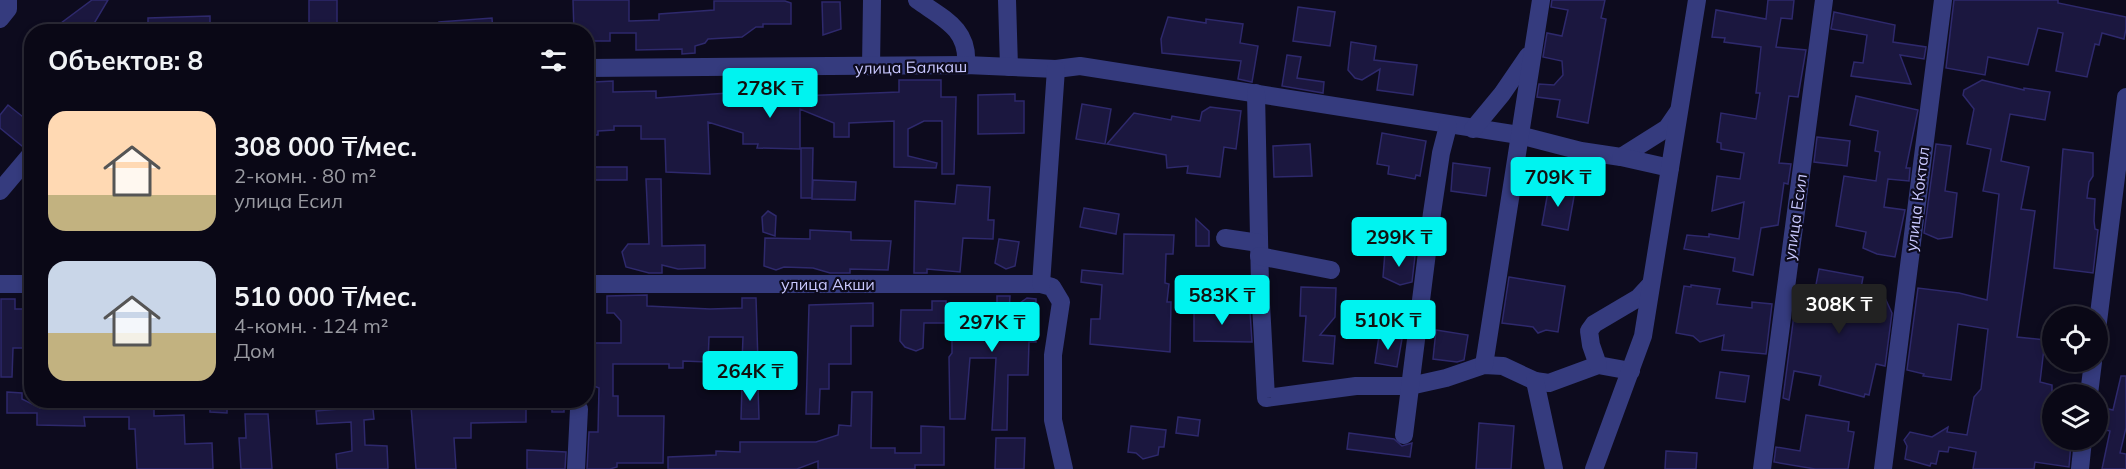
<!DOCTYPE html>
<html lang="ru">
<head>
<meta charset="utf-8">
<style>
  body { margin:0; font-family:Mulish,sans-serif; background:#181623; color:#f1f3f6; height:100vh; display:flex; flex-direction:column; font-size:22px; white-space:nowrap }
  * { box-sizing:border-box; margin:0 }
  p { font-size:20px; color:#999aa1 }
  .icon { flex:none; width:33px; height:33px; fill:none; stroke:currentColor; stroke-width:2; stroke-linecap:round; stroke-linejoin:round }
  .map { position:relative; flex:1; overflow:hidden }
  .panel { position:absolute; left:24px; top:24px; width:570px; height:384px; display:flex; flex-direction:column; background:#0a0816; border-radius:24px; box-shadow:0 3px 9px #0003,0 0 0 2px #2a2935 }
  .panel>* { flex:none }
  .tools { position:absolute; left:2042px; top:306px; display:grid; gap:12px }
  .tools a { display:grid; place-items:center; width:66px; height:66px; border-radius:50%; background:#0a0816; box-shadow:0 3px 9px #0003,0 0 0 2px #2a2935; font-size:30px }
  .price { position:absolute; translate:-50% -51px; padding:0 14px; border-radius:6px; background:#00f3f0; color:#111; font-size:20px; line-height:39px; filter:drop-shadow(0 2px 3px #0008) }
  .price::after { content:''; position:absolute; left:50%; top:36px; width:18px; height:14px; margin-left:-9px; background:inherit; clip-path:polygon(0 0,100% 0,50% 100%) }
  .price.selected { background:#222; color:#fff }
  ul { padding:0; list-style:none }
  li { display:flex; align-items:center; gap:18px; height:150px; padding:0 24px }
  li span { display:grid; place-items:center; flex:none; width:168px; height:120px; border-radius:18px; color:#555 }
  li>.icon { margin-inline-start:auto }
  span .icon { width:72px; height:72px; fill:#fffc; stroke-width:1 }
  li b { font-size:26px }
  h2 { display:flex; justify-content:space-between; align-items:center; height:72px; padding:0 24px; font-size:26px }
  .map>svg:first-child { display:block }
  .building { fill:#1b173f; stroke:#2e296c; stroke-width:1.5 }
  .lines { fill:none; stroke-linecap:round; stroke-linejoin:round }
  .minor { stroke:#353b7e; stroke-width:18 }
  .labels { text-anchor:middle; stroke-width:4.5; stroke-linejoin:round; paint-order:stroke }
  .street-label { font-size:16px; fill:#c9c8ff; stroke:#0d0b1e }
</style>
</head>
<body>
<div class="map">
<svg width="2126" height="469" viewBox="0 0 2126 469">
  <rect width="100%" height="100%" fill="#0d0b1e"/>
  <g class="building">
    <path d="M92,0H108L89,32H49Z"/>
    <rect x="309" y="0" width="28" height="32"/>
    <path d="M573,0H629V21L659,20V14L714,10V1H785L791,3V24H763V27H756L742,37L708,39L705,43L695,46V53L682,54V49L636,50V33H610V41H586V32H574Z"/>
    <path d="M1552,0H1605L1601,18L1606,19L1588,123L1557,117L1560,100L1537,97L1539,84L1554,85L1563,75L1562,61L1543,57L1547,33L1562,36L1568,10L1551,7Z"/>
    <path d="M1768,0H1794L1792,19L1781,18L1776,47L1806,50L1798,97L1789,96L1779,163L1791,164L1788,184L1784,183L1778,225L1761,228L1753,275L1733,271L1735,258L1684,249L1687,235L1709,237V234L1739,239L1744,202L1712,211L1717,176L1740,179L1744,153L1721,149V143L1717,142L1721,113L1756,119L1760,93H1756L1761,47L1724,42L1725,38L1712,37L1716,10L1766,19Z"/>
    <path d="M1954,0H2058V3L2126,17V29L2124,39L2102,33L2099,45L2095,44L2087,77L2056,71L2063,33L2038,28L2028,65L1988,57L1985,75L1946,68Z"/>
    <path d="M822,2H840L841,29L823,35Z"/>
    <path d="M1298,7L1335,12L1330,46L1293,41Z"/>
    <path d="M1834,12L1895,25L1893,42L1926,47L1924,59L1900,55L1911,84L1851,76L1854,62L1863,63L1867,35L1831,29Z"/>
    <path d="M210,16V32H148V18Z"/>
    <path d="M1168,17L1206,23V19L1243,24L1240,43L1258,46L1252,82L1238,79L1241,61L1162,53L1161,39Z"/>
    <path d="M492,18L493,32H439V22Z"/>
    <path d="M1351,42L1376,46L1374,60L1417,65L1413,95L1377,90L1380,69L1362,80L1355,78L1348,70Z"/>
    <path d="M1287,55L1301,57L1297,78L1324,82L1323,93L1282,86Z"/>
    <path d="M728,80H751V92L799,93V96L899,92V80H941V97H956L954,174H942V121H924L908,129V156L937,163L936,168L894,167V121L849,123V137H834V123L800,109V149L757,148L758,144H743V133L708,122L710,174L666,172L665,139H641V126H614V130L598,131V135H586V99H594V82L613,81V92L656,91V98L728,93Z"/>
    <path d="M1982,80L2024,90V88L2050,92L2045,120L2010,114L2001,161L2029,167L2021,209L2035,211L2017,337L2045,340L2040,382L2052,385V441L2071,443L2069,467L2035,462L2034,469H1973L1976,452L1949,447L1948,452L1939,451L1936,464L1931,463L1930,466L1905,459L1907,446L1904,440L1910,432L1932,437L1948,427L1947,432L1967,435L1974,397L1981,389L1988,329L1958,324L1951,380L1923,376L1924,374L1907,370L1918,288L1959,293L1987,300L1999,194L1983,191L1991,149L1967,144L1974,109L1963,95L1964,90Z"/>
    <path d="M1015,94V101H1024V133L978,134V95Z"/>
    <path d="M1856,96L1918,110L1906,168H1910L1909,181L1888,179L1884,207L1905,210L1895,257L1877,254L1863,248L1866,232L1836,226L1844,176L1876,181L1880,152L1875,151L1878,131L1850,125Z"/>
    <path d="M1082,104L1111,109L1105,144L1076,139Z"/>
    <path d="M8,105L32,124V135L22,146L0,128V115Z"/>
    <path d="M1210,107L1241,111L1236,149L1224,147L1220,177L1187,173L1188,166L1167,168L1166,155L1107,144L1134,113L1171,120L1172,116L1200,121L1202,112Z"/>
    <path d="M1382,133L1426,141L1420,176L1416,175L1415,179L1388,174L1389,166L1377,164Z"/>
    <path d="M1817,137L1850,141L1847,166L1814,162Z"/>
    <path d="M1310,144L1312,176L1274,177L1273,146Z"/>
    <path d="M1936,144L1951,146L1945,191L1957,193L1952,237L1938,239L1924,233Z"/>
    <path d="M801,148H813L812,198H801Z"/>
    <path d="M2063,149L2093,153V176L2089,182L2087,198L2095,199L2094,221L2095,229L2098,230L2093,273L2054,268Z"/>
    <path d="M1453,163L1490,168L1486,196L1451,191Z"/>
    <rect x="586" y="167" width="41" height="13"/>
    <path d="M646,179H661L662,246L705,245V268L678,269L662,265V273H649L626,267L622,252L628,244H649Z"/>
    <path d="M813,180L856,182L855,200L812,199Z"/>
    <path d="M957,185L990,187L988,220H994L993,239L963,238L960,272L927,269V273H914L915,201L955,204Z"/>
    <path d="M1549,186L1575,191L1568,230L1542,225Z"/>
    <path d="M1084,208L1119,214L1116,234L1080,227Z"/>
    <path d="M768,211L776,216L775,236L763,232L762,217Z"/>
    <path d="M1196,219L1209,231V246H1196Z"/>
    <path d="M810,230L851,232V240L891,241L888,270L850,269V273H830L813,268L784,267L776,270L764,266L765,238L810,239Z"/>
    <path d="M1124,234L1174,235L1173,254H1166L1165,283L1169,284L1167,302H1171L1170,352L1090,344L1091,319H1100L1102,285L1081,282L1082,270L1123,274Z"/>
    <path d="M999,239L1019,242L1015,266L1006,269L995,263Z"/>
    <path d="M1385,252L1415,256L1412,282L1400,285L1383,277Z"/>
    <path d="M1819,269L1863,277L1860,294L1885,298L1892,313L1885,366L1876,364L1869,395L1865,394L1864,397L1819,385L1821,376L1794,371L1789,400L1783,398L1797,292L1814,295Z"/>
    <path d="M1509,277L1565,286L1558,332L1546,330L1538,333L1533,327L1502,323Z"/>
    <path d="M1691,285L1720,289L1717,304L1752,308V302L1772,304L1766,354L1722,350L1724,335L1700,342L1693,336L1676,333L1684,286L1691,287Z"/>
    <path d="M1301,287L1336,288L1335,317L1320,335L1335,336L1333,364L1303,361L1306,316H1300Z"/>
    <path d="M647,295V306L710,309L742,308V298H756L758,363L742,362L743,337H709L708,362L683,361V368H669V364H613V396H618V416H664L663,463H617V467L610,469H587L589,432H598L599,388L594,386V380H586V351H592V343H621V321L614,313H607V296Z"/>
    <path d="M997,296H1010L1009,311L1027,298L1036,299V342H1029L1028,375H1008L1007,430H992L996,358H970L965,419H950L949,357L952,353V322H972L973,311H997Z"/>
    <path d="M1,299H15V309H32V348H13L12,377H1Z"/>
    <path d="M932,301H946V323H924L923,348L916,351L905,347L900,341L901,310H932Z"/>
    <path d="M873,303V326H851V364H829V389H820L819,414H806L809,305Z"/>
    <path d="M1194,309L1250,311L1252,342L1194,341Z"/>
    <path d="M1436,330L1468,335L1464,360L1457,362L1433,359Z"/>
    <path d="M1379,336L1402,339L1397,367L1375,363Z"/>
    <path d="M1720,372L1749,376L1745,402L1716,398Z"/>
    <path d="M2121,376H2126V428L2120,453L2126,454V469H2102L2110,431L2097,428V421L2100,407L2113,410Z"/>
    <path d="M742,385H758L759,419H741Z"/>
    <path d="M7,392L22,393V399L40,408L43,403L93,404V400H154V416L184,415L185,444L212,443L213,469H137L135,429H129V417H84L85,426L37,425V413H7Z"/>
    <path d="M852,392H872L871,448H895V453H921V426L944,427V465H915V469H818V461L797,469H668V457L716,455V451L740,452V442H816L838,435L839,425L851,426Z"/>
    <path d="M210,400L227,401V413L210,412Z"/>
    <path d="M339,400H372L374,419L364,420L365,445L387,446L388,469H337L336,454L352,451L351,422L317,424L316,411L339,409Z"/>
    <path d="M419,400H526V422L471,423V438H454L456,469H416L411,406H420Z"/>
    <rect x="552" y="400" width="12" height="12"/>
    <path d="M245,414H268L272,469H241L239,438H246Z"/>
    <path d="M1806,415L1849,422L1848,431L1854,432L1848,469H1815L1774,462L1776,447L1800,451Z"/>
    <path d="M1178,417L1200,420L1198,436L1176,433Z"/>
    <path d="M1479,423L1514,426L1511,469H1476Z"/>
    <path d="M1131,426L1166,430L1164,447H1159L1158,455L1143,459L1136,453L1128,452Z"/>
    <path d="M1349,433L1394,439L1402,446L1412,443L1410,457L1347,449Z"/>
    <path d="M996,438H1025L1024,469H995Z"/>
    <path d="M527,450L566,452L565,469H527Z"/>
    <path d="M1666,451L1697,453L1696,469H1665Z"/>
  </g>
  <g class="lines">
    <g class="minor">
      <path d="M917,0C944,19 969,29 966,65"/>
      <path d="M1007,0L1009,67"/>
      <path d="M0,19L8,9V0"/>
      <path d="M871,67L872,0"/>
      <path d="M586,68L966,65L1056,69L1080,66L1519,135L1581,151L1621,157L1667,128L1678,112"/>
      <path d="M1256,93L1260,285L1266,398L1356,386H1410L1446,378L1484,365L1503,366L1535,381L1549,383L1598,365L1631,371"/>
      <path d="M1473,129L1502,94L1528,56"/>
      <path d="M1621,157L1670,168"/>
      <path d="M0,191L32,153"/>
      <path d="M1225,238L1259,243"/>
      <path d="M1259,256L1331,270"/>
      <path d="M0,284H32"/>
      <path d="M586,284H1041L1052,287L1061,302L1053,355V420L1064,469"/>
      <path d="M1041,284L1056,69"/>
      <path d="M2097,330L2126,97"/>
      <path d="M1484,365L1541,0"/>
      <path d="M1598,365L1591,345L1589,331L1594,324L1638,298L1651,284"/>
      <path d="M1535,381L1554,469"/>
      <path d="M2089,394L2093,362"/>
      <path d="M1404,435L1432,213L1441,153L1448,126"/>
      <path d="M576,469L579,409"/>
      <path d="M1594,469L1643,336L1697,0"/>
      <path d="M1762,469L1824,0"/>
      <path d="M1883,469L1943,0"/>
      <path d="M2080,469L2083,440"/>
    </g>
  </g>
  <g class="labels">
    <g class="street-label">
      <text transform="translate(911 67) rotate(-1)" y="6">улица Балкаш</text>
      <text transform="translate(1917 199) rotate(-83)" y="6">улица Коктал</text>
      <text transform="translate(1795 217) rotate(-82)" y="6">улица Есил</text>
      <text x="828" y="290">улица Акши</text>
    </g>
  </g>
</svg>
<div class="tools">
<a><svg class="icon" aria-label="locate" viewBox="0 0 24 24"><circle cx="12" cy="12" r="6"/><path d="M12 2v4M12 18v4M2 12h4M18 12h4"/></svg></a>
<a><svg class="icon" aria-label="layers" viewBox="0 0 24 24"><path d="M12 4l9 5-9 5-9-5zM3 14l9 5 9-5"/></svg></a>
</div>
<b class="price" style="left:770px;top:119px">278K ₸</b>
<b class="price" style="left:1558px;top:208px">709K ₸</b>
<b class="price" style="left:1399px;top:268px">299K ₸</b>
<b class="price" style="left:1222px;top:326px">583K ₸</b>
<b class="price selected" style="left:1839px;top:335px">308K ₸</b>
<b class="price" style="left:1388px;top:351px">510K ₸</b>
<b class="price" style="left:992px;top:353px">297K ₸</b>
<b class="price" style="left:750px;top:402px">264K ₸</b>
<section class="panel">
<h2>Объектов: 8<svg class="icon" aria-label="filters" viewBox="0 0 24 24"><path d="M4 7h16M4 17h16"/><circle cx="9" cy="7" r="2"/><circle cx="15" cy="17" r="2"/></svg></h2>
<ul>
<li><span style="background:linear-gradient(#ffd9b3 70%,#c2b280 0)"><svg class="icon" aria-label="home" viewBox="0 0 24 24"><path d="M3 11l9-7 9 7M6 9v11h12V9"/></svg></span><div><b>308 000 ₸/мес.</b><p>2-комн. · 80 m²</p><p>улица Есил</p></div></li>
<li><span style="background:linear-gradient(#c9d6e8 60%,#c2b280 0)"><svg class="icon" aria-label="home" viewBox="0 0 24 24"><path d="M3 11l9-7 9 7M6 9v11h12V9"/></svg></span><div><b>510 000 ₸/мес.</b><p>4-комн. · 124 m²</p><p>Дом</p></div></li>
</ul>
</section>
</div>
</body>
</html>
